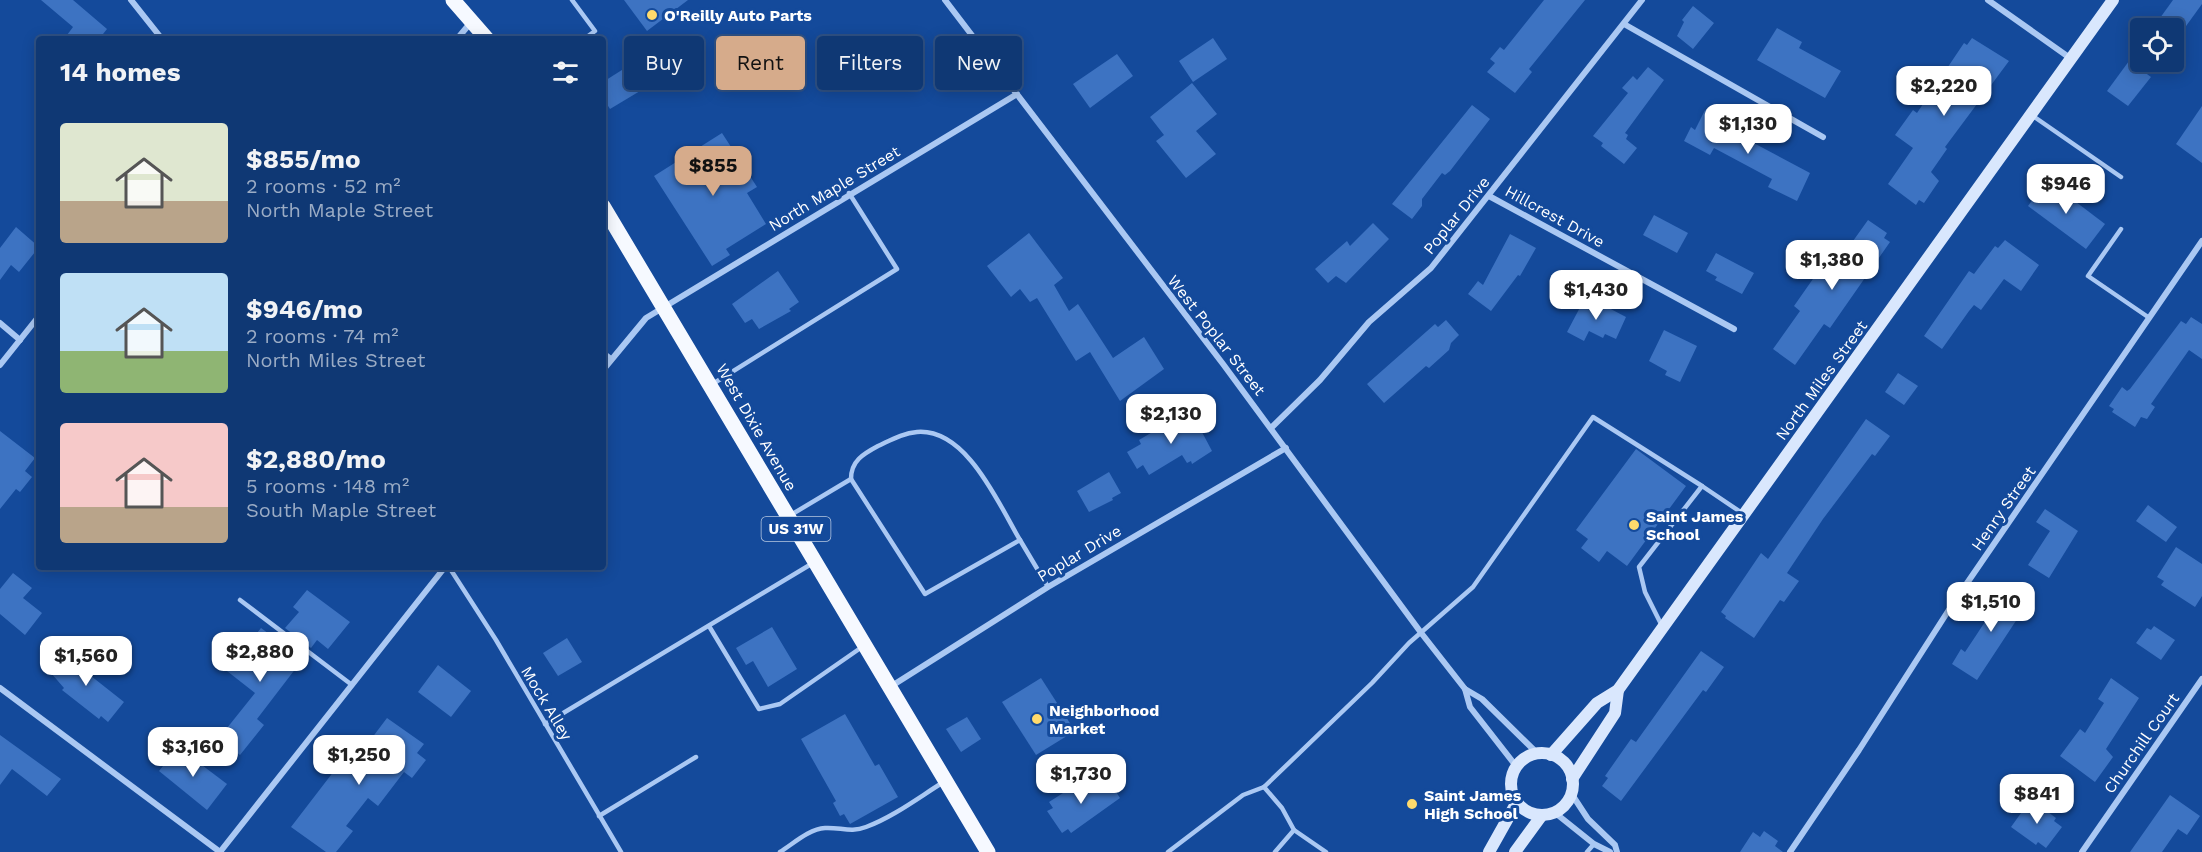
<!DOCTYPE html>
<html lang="en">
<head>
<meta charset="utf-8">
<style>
  body { margin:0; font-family:"Work Sans",sans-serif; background:#183f79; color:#f1f3f6; height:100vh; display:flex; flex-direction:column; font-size:22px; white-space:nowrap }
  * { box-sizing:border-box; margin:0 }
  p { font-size:20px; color:#9bacc5 }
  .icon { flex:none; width:33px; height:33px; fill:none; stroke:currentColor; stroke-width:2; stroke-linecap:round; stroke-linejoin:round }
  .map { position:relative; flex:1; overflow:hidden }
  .side { position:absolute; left:36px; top:36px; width:570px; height:534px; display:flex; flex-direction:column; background:#0f3874; border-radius:6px; box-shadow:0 3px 15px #0003,0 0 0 2px #2f5286 }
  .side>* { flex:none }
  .guide { position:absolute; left:624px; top:36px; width:570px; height:54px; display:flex; gap:12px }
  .fabs { position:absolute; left:2130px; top:18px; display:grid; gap:12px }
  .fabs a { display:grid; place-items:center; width:54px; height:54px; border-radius:6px; background:#0f3874; box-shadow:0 3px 15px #0003,0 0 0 2px #2f5286; font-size:30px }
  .price { position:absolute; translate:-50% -51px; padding:0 14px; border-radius:12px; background:#fff; color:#222; font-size:20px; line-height:39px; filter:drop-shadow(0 2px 3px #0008) }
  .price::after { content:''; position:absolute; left:50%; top:36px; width:18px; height:14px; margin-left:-9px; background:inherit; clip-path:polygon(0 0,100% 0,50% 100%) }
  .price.current { background:#d6ab8b; color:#111 }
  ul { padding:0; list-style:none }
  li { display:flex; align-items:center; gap:18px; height:150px; padding:0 24px }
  li span { display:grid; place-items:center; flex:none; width:168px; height:120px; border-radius:6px; color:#555 }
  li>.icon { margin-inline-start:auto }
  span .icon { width:72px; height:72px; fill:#fffc; stroke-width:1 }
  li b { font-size:26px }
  h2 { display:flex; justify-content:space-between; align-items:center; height:72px; padding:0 24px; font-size:26px }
  .pill { padding:0 21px; border-radius:6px; background:#0f3874; box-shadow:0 3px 15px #0003,0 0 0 2px #2f5286; font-size:21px; line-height:54px }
  .pill.current { background:#d6ab8b; color:#111 }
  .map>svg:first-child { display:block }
  .building { fill:#3d73c2 }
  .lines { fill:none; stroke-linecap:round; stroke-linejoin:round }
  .service { stroke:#aac8f3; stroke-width:4.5 }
  .minor { stroke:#aac8f3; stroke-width:6 }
  .secondary { stroke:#d9e7fd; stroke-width:12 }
  .primary { stroke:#f6f9ff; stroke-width:15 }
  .poi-dot { fill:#ffda6c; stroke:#144a9b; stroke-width:2 }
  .labels { text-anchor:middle; stroke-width:6; stroke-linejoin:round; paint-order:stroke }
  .shield { fill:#144a9b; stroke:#b8c9e1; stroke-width:1.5 }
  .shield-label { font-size:15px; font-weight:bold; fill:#fff }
  .poi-label { font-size:16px; font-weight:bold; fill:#fff; stroke:#144a9b; text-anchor:start }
  .street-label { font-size:16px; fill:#fff; stroke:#144a9b }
</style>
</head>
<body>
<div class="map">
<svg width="2202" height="852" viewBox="0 0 2202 852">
  <rect width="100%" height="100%" fill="#144a9b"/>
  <g class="building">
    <path d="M41,0H73L107,29L99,39H64L73,27Z"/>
    <path d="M624,0H688L647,31Z"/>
    <path d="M1544,0H1585L1529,69L1532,72L1515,93L1487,72L1495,63L1490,59L1500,47L1504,50Z"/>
    <path d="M2173,0H2202V4L2181,33L2160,18Z"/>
    <path d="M1693,6L1714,23L1693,49L1677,36L1684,22L1682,20Z"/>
    <path d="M1777,28L1802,42L1799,48L1841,71L1825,98L1757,60Z"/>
    <path d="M1213,38L1227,59L1193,82L1179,61Z"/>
    <path d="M1972,38L2009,61L1945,147L1947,149L1931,172L1939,181L1924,203L1919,200L1916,205L1888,184L1913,148L1895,135L1913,110L1917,113L1964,43L1967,45Z"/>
    <path d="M655,49L670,73L610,109L603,98V82Z"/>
    <path d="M1117,54L1133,76L1090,108L1073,84Z"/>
    <path d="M2129,61L2151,77L2128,106L2107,91Z"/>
    <path d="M1648,67L1664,80L1625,133L1628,135L1626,139L1637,148L1624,164L1601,146L1603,143L1593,136L1628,93L1622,88L1633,76L1637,80Z"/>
    <path d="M1192,83L1217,114L1196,131L1216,154L1186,178L1156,141L1164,135L1150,117Z"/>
    <path d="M1472,105L1490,119L1450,171L1445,175L1442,173L1422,199V206L1412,219L1392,204Z"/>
    <path d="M2202,106V163L2176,144Z"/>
    <path d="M1705,110L1720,118L1718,124L1810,173L1797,201L1768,187L1772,179L1714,148L1710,155L1684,141L1691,127L1695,130Z"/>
    <path d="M722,133L757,187L747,193L766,224L726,249L730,255L712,266L654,176Z"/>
    <path d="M2047,180L2105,224L2086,249L2028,206Z"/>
    <path d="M1654,215L1688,233L1677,253L1643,235Z"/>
    <path d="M1868,220L1887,233L1884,238L1890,242L1830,328L1824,324L1795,365L1773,349L1800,311L1794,306L1829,256L1833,260L1839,252L1843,255Z"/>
    <path d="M1373,223L1389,239L1346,283L1336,276L1328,283L1315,269L1347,241L1350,246Z"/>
    <path d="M16,227L39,247L19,272L11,265L0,280V248Z"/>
    <path d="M1029,233L1063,278L1054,285L1069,311L1078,304L1113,358L1144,337L1164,369L1120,401L1090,352L1076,361L1037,298L1030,302L1020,289L1011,297L987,266Z"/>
    <path d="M1510,234L1536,248L1520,276L1518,275L1491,311L1468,294L1478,281L1483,285Z"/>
    <path d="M2005,240L2039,265L2021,291L2004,279L1981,310L1974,305L1969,311L1942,349L1924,336L1969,271L1974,274L1995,246L1998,248Z"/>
    <path d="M1716,253L1754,273L1742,294L1715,280L1717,277L1706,271Z"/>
    <path d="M778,271L799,302L789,309L791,311L759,329L752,319L745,323L732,304Z"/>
    <path d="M1586,296L1626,317L1616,339L1605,334L1603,338L1589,331L1584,341L1567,332Z"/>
    <path d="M2191,317L2202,324V359L2189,350L2151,404L2155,407L2147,419L2141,417L2135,427L2112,412L2114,409L2109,406L2122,387L2127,391L2130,389L2181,321L2186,324Z"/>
    <path d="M1446,320L1459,335L1451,343L1449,350L1429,368L1426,366L1384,403L1367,384L1435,324L1438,327Z"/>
    <path d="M1664,330L1697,346L1680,382L1665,375L1667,371L1649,361Z"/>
    <path d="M1898,373L1918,386L1904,405L1885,392Z"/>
    <path d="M1186,412L1191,420L1194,417L1212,451L1192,464L1191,461L1187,463L1182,455L1149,475L1143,465L1137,469L1127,452L1141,444L1139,440Z"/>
    <path d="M1866,419L1890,436L1875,456L1872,454L1823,519L1787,573L1799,581L1784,602L1780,600L1754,638L1725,618L1726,616L1721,612L1761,553L1768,559Z"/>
    <path d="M0,431L35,458L25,471L32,477L20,492L16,489L0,509Z"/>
    <path d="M1636,449L1686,486L1627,566L1607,551L1599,562L1581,548L1588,539L1576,530Z"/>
    <path d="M1109,472L1121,493L1112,498L1113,500L1089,512L1077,491Z"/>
    <path d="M2148,505L2177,527L2166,542L2136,521Z"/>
    <path d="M2045,509L2078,531L2049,578L2028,565L2050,531L2036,522Z"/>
    <path d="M2176,547L2202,564V596L2195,607L2161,585L2164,581L2157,577Z"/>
    <path d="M13,573L32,588L23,598L42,613L25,635L0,614V589Z"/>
    <path d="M2003,585L2029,601L1977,680L1952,664L1961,649L1965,652L1975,637L1998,602L1993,599Z"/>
    <path d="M307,590L350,622L328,649L317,640L311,648L285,628L299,612L293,607Z"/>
    <path d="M2154,626L2175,640L2161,660L2136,643L2147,628L2151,630Z"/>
    <path d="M772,627L797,669L768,687L753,661L746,665L736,648Z"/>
    <path d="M261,628L276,639L279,635L306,655L257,719L264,725L240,755L219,738L255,693L227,671Z"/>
    <path d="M567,638L582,662L558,676L543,653Z"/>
    <path d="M1701,651L1724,667L1706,692L1703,690L1621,801L1602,786L1608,778L1605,776L1631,739L1636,742Z"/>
    <path d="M77,652L92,663L86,672L124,702L108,722L101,716L99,719L62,690L64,688L51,673L65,655L71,660Z"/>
    <path d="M438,665L471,691L451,717L418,692Z"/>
    <path d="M1041,678L1075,731L1036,755L1002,702Z"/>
    <path d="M2111,678L2139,698L2106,749L2113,757L2095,782L2060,756L2080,729L2085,733L2104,703L2098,699Z"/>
    <path d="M845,714L875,766L879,764L898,797L850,824L844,814L840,816L833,803L836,801L801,739Z"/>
    <path d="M967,717L981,739L961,752L946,729Z"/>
    <path d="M387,718L424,744L417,753L426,760L412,778L404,772L378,806L368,798L346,826L353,831L336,852H326L291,827L344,758L353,763Z"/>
    <path d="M0,735L61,779L47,796L12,769L0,785Z"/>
    <path d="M178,747L227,784L207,810L159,771Z"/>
    <path d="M1085,779L1094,792L1109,781L1120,798L1071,833L1068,829L1062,833L1047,811L1053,808L1049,802L1063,793L1064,789Z"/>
    <path d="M2170,795L2200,816L2187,835L2178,829L2162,852H2130Z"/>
    <path d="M2031,799L2056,818L2054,821L2062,827L2046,848L2038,842L2036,845L2011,827Z"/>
    <path d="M1764,831L1778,841L1775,846L1783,852H1740L1753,832L1760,837Z"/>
  </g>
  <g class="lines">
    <g class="service">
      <path d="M572,0L595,31L584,39"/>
      <path d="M2033,116L2121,177"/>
      <path d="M2121,229L2088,276L2148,317"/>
      <path d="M603,352L612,359"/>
      <path d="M711,385L897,269L849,193"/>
      <path d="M851,479C851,461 863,454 878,446C891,440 903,433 917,432C967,428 999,505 1020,540"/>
      <path d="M1702,486L1742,513"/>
      <path d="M789,516L851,479L925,594L1020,540L1048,587"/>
      <path d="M449,567L496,640L621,852"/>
      <path d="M240,600L352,685"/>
      <path d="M709,626L759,709L780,704L862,647"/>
      <path d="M545,724L813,563"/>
      <path d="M1264,787L1282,808L1294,830L1275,852"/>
      <path d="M599,816L696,757"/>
      <path d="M1294,830L1326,852"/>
      <path d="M780,852C793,844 809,829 825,828C840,827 851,833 866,827C893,817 918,798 942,783"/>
      <path d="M1168,852L1243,795L1264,787L1372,683L1409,643L1473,587L1593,417L1702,486L1639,567L1645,592L1662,626"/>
      <path d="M1587,852L1594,844"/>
    </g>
    <g class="minor">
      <path d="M131,0L162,39"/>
      <path d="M945,0L1223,364L1422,634L1465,689L1482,699L1537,753"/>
      <path d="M1988,0L2070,58"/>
      <path d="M1624,24L1823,137"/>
      <path d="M457,39L472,21"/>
      <path d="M1489,196L1734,329"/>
      <path d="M0,323L20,340"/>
      <path d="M0,365L39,316"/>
      <path d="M603,370L646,318L1017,94"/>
      <path d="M1271,428L1320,380L1369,322L1431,268L1642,0"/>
      <path d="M890,687L1048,587L1286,448"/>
      <path d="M0,688L220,852"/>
      <path d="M1465,689L1470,707L1516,766"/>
      <path d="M1571,793L1588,819L1615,845L1617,852"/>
      <path d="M1554,812L1594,844L1610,852"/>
      <path d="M220,852L445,567"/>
      <path d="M1790,852L1859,750L1952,605L2202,241"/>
      <path d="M2082,852L2202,679"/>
    </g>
    <g class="secondary">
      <circle cx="1542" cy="784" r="31"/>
      <path d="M1551,755L1597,703L1618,690L2113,0"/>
      <path d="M1572,779L1615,713L1618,690"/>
      <path d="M1489,852L1517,802"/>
      <path d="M1515,852L1542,815"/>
    </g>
    <g class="primary">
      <path d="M453,0L487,39"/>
      <path d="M603,206L988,852"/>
    </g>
  </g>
  <g class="poi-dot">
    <circle cx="652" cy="15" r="6"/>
    <circle cx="1634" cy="525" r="6"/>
    <circle cx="1037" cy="719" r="6"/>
    <circle cx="1412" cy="804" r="6"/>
  </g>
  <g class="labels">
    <rect class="shield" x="761.5" y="517" width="69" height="24" rx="4.5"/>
    <g class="shield-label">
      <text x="796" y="534">US 31W</text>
    </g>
    <g class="poi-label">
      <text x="664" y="21">O'Reilly Auto Parts</text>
      <text x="1646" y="522">Saint James<tspan x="1646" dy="18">School</tspan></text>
      <text x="1049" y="716">Neighborhood<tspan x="1049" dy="18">Market</tspan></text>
      <text x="1424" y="801">Saint James<tspan x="1424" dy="18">High School</tspan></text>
    </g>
    <g class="street-label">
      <text transform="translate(834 188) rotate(-31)" y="6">North Maple Street</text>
      <text transform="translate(1456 215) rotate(-51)" y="6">Poplar Drive</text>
      <text transform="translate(1555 216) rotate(29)" y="6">Hillcrest Drive</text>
      <text transform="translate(1217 335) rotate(52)" y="6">West Poplar Street</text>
      <text transform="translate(1821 380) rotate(-54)" y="6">North Miles Street</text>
      <text transform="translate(757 427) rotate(60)" y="6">West Dixie Avenue</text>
      <text transform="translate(2003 508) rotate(-55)" y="6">Henry Street</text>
      <text transform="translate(1079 553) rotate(-31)" y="6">Poplar Drive</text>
      <text transform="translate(547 703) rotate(59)" y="6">Mock Alley</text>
      <text transform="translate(2141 743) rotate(-55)" y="6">Churchill Court</text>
    </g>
  </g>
</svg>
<div class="fabs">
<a><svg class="icon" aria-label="locate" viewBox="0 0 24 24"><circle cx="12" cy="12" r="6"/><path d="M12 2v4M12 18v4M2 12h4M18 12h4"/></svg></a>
</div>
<b class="price" style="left:1944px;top:117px">$2,220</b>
<b class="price" style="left:1748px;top:155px">$1,130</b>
<b class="price current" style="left:713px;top:197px">$855</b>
<b class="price" style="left:2066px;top:215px">$946</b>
<b class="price" style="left:1832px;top:291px">$1,380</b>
<b class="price" style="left:1596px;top:321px">$1,430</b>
<b class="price" style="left:1171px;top:445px">$2,130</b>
<b class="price" style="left:1991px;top:633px">$1,510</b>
<b class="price" style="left:260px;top:683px">$2,880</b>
<b class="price" style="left:86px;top:687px">$1,560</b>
<b class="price" style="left:193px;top:778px">$3,160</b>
<b class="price" style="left:359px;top:786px">$1,250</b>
<b class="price" style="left:1081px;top:805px">$1,730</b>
<b class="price" style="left:2037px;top:825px">$841</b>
<div class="guide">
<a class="pill">Buy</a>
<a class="pill current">Rent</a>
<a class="pill">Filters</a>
<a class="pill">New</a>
</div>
<section class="side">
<h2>14 homes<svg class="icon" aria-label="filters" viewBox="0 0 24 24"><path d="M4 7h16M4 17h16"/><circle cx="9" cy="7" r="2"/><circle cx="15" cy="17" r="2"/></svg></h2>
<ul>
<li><span style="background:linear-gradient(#dfe7d0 65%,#b9a48a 0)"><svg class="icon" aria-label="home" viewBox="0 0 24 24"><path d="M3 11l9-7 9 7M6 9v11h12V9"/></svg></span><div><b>$855/mo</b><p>2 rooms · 52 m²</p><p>North Maple Street</p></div></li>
<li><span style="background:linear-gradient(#bfe0f5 65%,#8fb573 0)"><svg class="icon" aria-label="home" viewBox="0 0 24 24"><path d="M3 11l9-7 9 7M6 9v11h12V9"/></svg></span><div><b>$946/mo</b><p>2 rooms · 74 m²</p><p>North Miles Street</p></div></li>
<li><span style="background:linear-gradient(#f6c9c9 70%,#b9a48a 0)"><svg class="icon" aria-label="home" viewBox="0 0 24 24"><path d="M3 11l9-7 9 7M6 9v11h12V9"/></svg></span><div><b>$2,880/mo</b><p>5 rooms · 148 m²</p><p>South Maple Street</p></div></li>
</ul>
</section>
</div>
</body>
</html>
